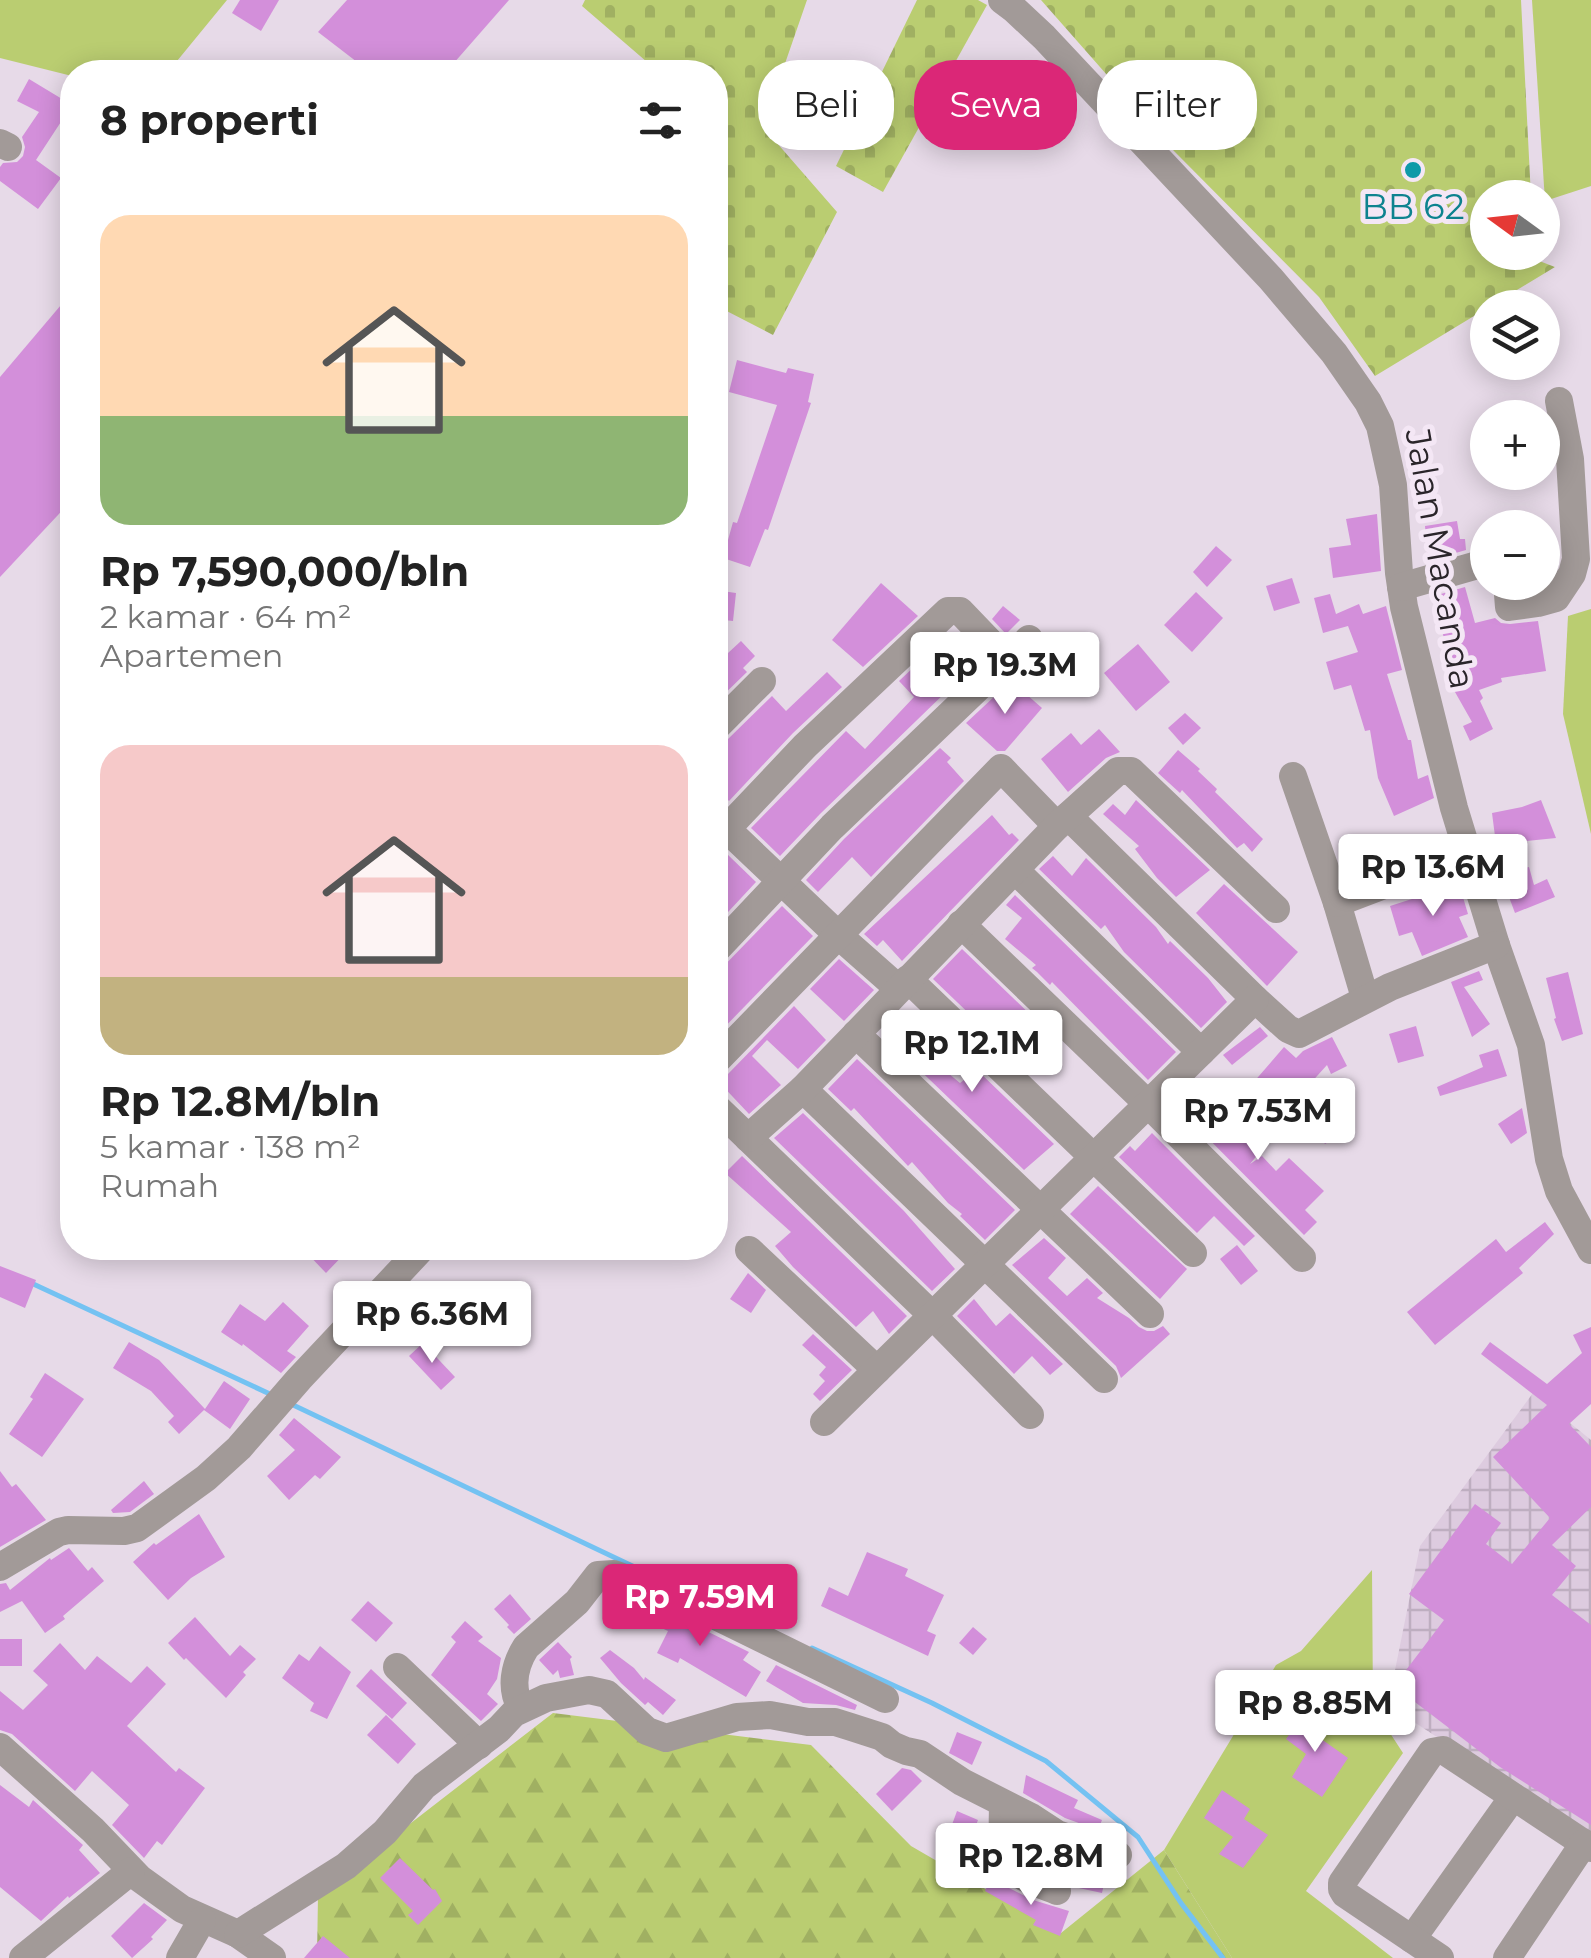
<!DOCTYPE html>
<html lang="id">
<head>
<meta charset="utf-8">
<style>
  body { margin:0; font-family:Montserrat,sans-serif; background:#f6f6f6; color:#222; height:100vh; display:flex; flex-direction:column; font-size:38px; white-space:nowrap }
  * { box-sizing:border-box; margin:0 }
  p { font-size:32px; color:#767676 }
  .icon { flex:none; width:55px; height:55px; fill:none; stroke:currentColor; stroke-width:2; stroke-linecap:round; stroke-linejoin:round }
  .map { position:relative; flex:1; overflow:hidden }
  .side { position:absolute; left:60px; top:60px; width:668px; height:1200px; display:flex; flex-direction:column; background:#fff; border-radius:40px; box-shadow:0 5px 25px #0003 }
  .side>* { flex:none }
  .hud { position:absolute; left:758px; top:60px; width:682px; height:90px; display:flex; gap:20px }
  .needle { width:65px; rotate:285deg }
  .buttons { position:absolute; left:1470px; top:180px; display:grid; gap:20px }
  .buttons a { display:grid; place-items:center; width:90px; height:90px; border-radius:50%; background:#fff; box-shadow:0 5px 25px #0003; font-size:50px }
  .price { position:absolute; translate:-50% -85px; padding:0 22px; border-radius:10px; background:#fff; color:#222; font-size:32px; line-height:65px; filter:drop-shadow(0 2px 5px #0008) }
  .price::after { content:''; position:absolute; left:50%; top:60px; width:30px; height:22px; margin-left:-15px; background:inherit; clip-path:polygon(0 0,100% 0,50% 100%) }
  .price.active { background:#db2777; color:#fff }
  ul { padding:0; list-style:none }
  li { display:grid; align-content:center; gap:20px; height:530px; padding:0 40px }
  li span { display:grid; place-items:center; height:310px; border-radius:30px; color:#555 }
  li>.icon { margin-inline-start:auto }
  span .icon { width:180px; height:180px; fill:#fffc; stroke-width:1 }
  li b { font-size:42px }
  h2 { display:flex; justify-content:space-between; align-items:center; height:120px; padding:0 40px; font-size:42px }
  .tag { padding:0 35px; border-radius:40px; background:#fff; box-shadow:0 5px 25px #0003; font-size:35px; line-height:90px }
  .tag.active { background:#db2777; color:#fff }
  .map>svg:first-child { display:block }
  .industrial { fill:url(#industrial-grid) }
  .green { fill:#bacd71 }
  .forest { fill:url(#forest-firs) }
  .cemetery { fill:url(#cemetery-stones) }
  .lines { fill:none; stroke-linecap:round; stroke-linejoin:round }
  .stream { stroke:#74c2f2; stroke-width:5 }
  .building { fill:#d38fda }
  .minor { stroke:#a29a98; stroke-width:28 }
  .culture-dot { fill:#0f9aa8; stroke:#f4e7f5; stroke-width:4 }
  .labels { text-anchor:middle; stroke-width:10; stroke-linejoin:round; paint-order:stroke }
  .culture-label { font-size:35px; fill:#0d838f; stroke:#f4e7f5 }
  .street-label { font-size:35px; fill:#2a252a; stroke:#f4e7f5 }
</style>
</head>
<body>
<div class="map">
<svg width="1591" height="1958" viewBox="0 0 1591 1958">
  <defs>
    <pattern id="industrial-grid" width="8" height="8" patternUnits="userSpaceOnUse" patternTransform="scale(2.5)"><rect width="8" height="8" fill="#ddcbdf"/><path d="M0 4h8M4 0v8" fill="none" stroke="#beaec0"/></pattern>
    <pattern id="forest-firs" width="22" height="20" patternUnits="userSpaceOnUse" patternTransform="scale(2.5)"><rect width="22" height="20" fill="#bacd71"/><path d="M5 1l3.5 6h-7zM16 11l3.5 6h-7z" fill="#a0b062"/></pattern>
    <pattern id="cemetery-stones" width="16" height="16" patternUnits="userSpaceOnUse" patternTransform="scale(2.5)"><rect width="16" height="16" fill="#bacd71"/><path d="M2 7V4a2 2 0 0 1 4 0v3zM10 15v-3a2 2 0 0 1 4 0v3z" fill="#a0b062"/></pattern>
  </defs>
  <rect width="100%" height="100%" fill="#e7dae8"/>
  <path class="industrial" d="M1533,1393L1591,1440V1838L1388,1705L1420,1546Z"/>
  <g class="green">
    <path d="M0,0H227L168,72H72V76L0,58Z"/>
    <path d="M1532,0H1591V186L1545,201Z"/>
    <path d="M1591,609V834L1563,714L1568,616Z"/>
    <path d="M1372,1570L1373,1707L1403,1753L1306,1891L1393,1958H1232L1164,1850L1276,1665L1301,1651Z"/>
  </g>
  <path class="forest" d="M553,1713L811,1745L911,1846L1061,1933L1164,1850L1232,1958H317L318,1895Z"/>
  <g class="cemetery">
    <path d="M585,0H807L763,127L837,212L773,335L715,305V72H643L647,62L582,6Z"/>
    <path d="M917,0H978L987,5L883,192L836,166Z"/>
    <path d="M1041,0H1521L1531,197L1488,198V252L1534,253V259L1555,267L1375,376L1319,297L1173,150Z"/>
  </g>
  <g class="lines">
    <g class="stream">
      <path d="M29,1282L272,1395"/>
      <path d="M291,1404L643,1571"/>
      <path d="M812,1648L932,1703L1046,1761L1138,1837L1181,1903L1223,1958"/>
    </g>
  </g>
  <g class="building">
    <path d="M240,0H279L261,31L232,13Z"/>
    <path d="M347,0H509L446,72H370L318,32Z"/>
    <path d="M1030,69L1051,88L1037,103L1016,83Z"/>
    <path d="M29,79L72,105L36,160L61,178L38,209L0,181V167L3,163L17,162L23,156L25,147L22,137L39,112L17,101Z"/>
    <path d="M72,292V500L0,577V377Z"/>
    <path d="M737,360L786,373L788,368L814,374L808,402L811,403L768,530L765,529L750,567L723,558L733,522L737,523L777,405L729,392Z"/>
    <path d="M1377,514L1381,571L1333,578L1329,548L1351,545L1346,519Z"/>
    <path d="M1457,521L1460,539H1465L1466,550L1428,561L1425,526Z"/>
    <path d="M1216,546L1232,560L1207,587L1193,572Z"/>
    <path d="M1292,578L1300,603L1274,611L1266,586Z"/>
    <path d="M881,583L918,616L863,667L832,640Z"/>
    <path d="M1465,587L1475,623L1495,618L1501,623L1510,624L1538,621L1546,671L1501,678L1502,682L1479,690L1483,698L1480,701L1493,729L1470,741L1463,726L1472,722L1451,685L1454,684L1444,660L1450,658L1435,608H1438L1434,596Z"/>
    <path d="M715,590L736,593L733,621L715,619Z"/>
    <path d="M1196,592L1223,618L1192,652L1164,625Z"/>
    <path d="M1330,594L1336,614L1359,604L1363,614L1386,606L1402,670L1387,674L1408,740H1411L1418,779L1428,775L1434,798L1394,816L1378,778L1370,730L1365,731L1351,685L1334,690L1326,662L1358,652L1348,626L1323,633L1314,598Z"/>
    <path d="M1003,606L1020,620L1006,634L992,619Z"/>
    <path d="M951,632L981,658L820,814L780,856L751,828L846,731L865,749L914,697L899,681Z"/>
    <path d="M741,641L755,656L743,668L747,672L715,703V665Z"/>
    <path d="M1138,644L1170,682L1136,711L1104,673Z"/>
    <path d="M827,672L842,687L793,733L729,801L715,786V779L727,767L715,755V745L727,740L772,696L786,711Z"/>
    <path d="M1011,681L1042,708L1005,751H997L966,723Z"/>
    <path d="M1185,713L1201,728L1183,745L1168,728Z"/>
    <path d="M1099,729L1120,752L1106,758L1068,792L1041,759L1071,733L1081,745Z"/>
    <path d="M940,748L951,758L947,762L964,781L871,877L852,857L818,892L806,880L844,839Z"/>
    <path d="M1178,750L1200,769L1198,771L1217,789L1215,792L1263,839L1252,852L1244,843L1237,848L1182,790L1180,793L1158,773Z"/>
    <path d="M1136,800L1210,870L1176,897L1157,878L1135,849L1139,846L1103,814L1113,804L1125,815Z"/>
    <path d="M1541,800L1556,838L1496,844L1492,813L1522,807Z"/>
    <path d="M992,815L1009,835L1012,833L1019,840L902,961L883,940L877,946L864,934Z"/>
    <path d="M727,854L756,882L715,926V859Z"/>
    <path d="M1053,856L1072,876L1086,858L1156,927L1168,944L1170,941L1208,978L1227,1002L1201,1028L1124,952L1105,925L1101,929L1039,869Z"/>
    <path d="M1529,867L1534,885L1547,879L1555,897L1515,913L1506,889L1499,891L1496,874Z"/>
    <path d="M1224,884L1298,952L1267,986L1196,913Z"/>
    <path d="M1459,884L1468,914L1459,917L1468,937L1422,956L1412,932L1399,936L1390,906Z"/>
    <path d="M1015,895L1176,1052L1148,1080L1052,982L1050,985L1037,972L1032,968L1036,965L1005,939L1022,918L1006,905Z"/>
    <path d="M782,906L813,936L715,1037V975Z"/>
    <path d="M962,949L1038,1022L1028,1035L1047,1057L1030,1072L933,979Z"/>
    <path d="M839,959L874,990L844,1021L810,989Z"/>
    <path d="M1479,971L1483,980L1464,987L1490,1024L1472,1037L1451,982Z"/>
    <path d="M1568,972L1583,1034L1562,1041L1554,1019L1556,1018L1546,978Z"/>
    <path d="M794,1006L826,1040L798,1069L767,1040L752,1056L781,1085L749,1114L716,1079L728,1074Z"/>
    <path d="M905,1010L939,1033L925,1054L960,1083L977,1070L1054,1144L1024,1170L882,1034L889,1027L892,1030Z"/>
    <path d="M1416,1026L1424,1056L1398,1063L1389,1034Z"/>
    <path d="M1260,1027L1268,1036L1232,1065L1223,1055Z"/>
    <path d="M1332,1037L1347,1066L1331,1074L1327,1065L1298,1097L1302,1101L1290,1116L1252,1084L1284,1047L1296,1058L1303,1051Z"/>
    <path d="M1498,1049L1507,1076L1440,1096L1437,1087L1483,1067L1479,1055Z"/>
    <path d="M857,1059L1015,1210L985,1240L960,1216L962,1214L948,1203L912,1162L908,1166L854,1108L851,1111L828,1089Z"/>
    <path d="M1193,1093L1223,1124L1239,1110L1265,1138L1255,1148L1259,1153L1250,1164L1262,1156L1276,1171L1289,1158L1324,1191L1305,1210L1317,1222L1304,1235L1178,1108Z"/>
    <path d="M1522,1108L1527,1133L1511,1144L1498,1124Z"/>
    <path d="M1335,1112L1346,1131L1325,1144L1313,1125Z"/>
    <path d="M803,1113L904,1211L955,1269L932,1291L774,1138Z"/>
    <path d="M1152,1133L1255,1236L1244,1246L1214,1216L1197,1233L1119,1157L1130,1146L1135,1151Z"/>
    <path d="M742,1156L904,1313L907,1316L889,1334L873,1311L856,1327L793,1267L775,1246L791,1232L725,1173Z"/>
    <path d="M1098,1186L1187,1269L1160,1299L1070,1214Z"/>
    <path d="M1545,1222L1554,1234L1519,1268L1523,1273L1435,1345L1407,1312L1496,1239L1506,1252Z"/>
    <path d="M1044,1238L1066,1258L1048,1278L1067,1296L1087,1278L1103,1293L1097,1298L1129,1318L1139,1327L1147,1331H1154L1163,1326L1170,1334L1121,1378L1116,1366L1012,1265Z"/>
    <path d="M1237,1245L1258,1271L1241,1285L1220,1259Z"/>
    <path d="M302,1248H350L326,1273Z"/>
    <path d="M0,1266L36,1280L25,1308L0,1297Z"/>
    <path d="M748,1273L766,1290L751,1313L730,1299Z"/>
    <path d="M974,1299L996,1326L1010,1313L1063,1364L1050,1375L1032,1356L1014,1374L957,1316Z"/>
    <path d="M283,1302L309,1326L287,1351L296,1357L281,1373L243,1344L242,1346L221,1332L240,1304L265,1321Z"/>
    <path d="M1591,1327V1404L1569,1424L1591,1447V1507L1552,1545L1576,1566L1552,1595L1591,1625V1825L1500,1767L1394,1686L1444,1620L1409,1594L1475,1504L1501,1523L1486,1544L1512,1564L1550,1518L1493,1457L1547,1405L1481,1354L1490,1342L1547,1384L1582,1353L1573,1335Z"/>
    <path d="M813,1334L852,1370L820,1401L813,1394L825,1381L819,1375L826,1367L802,1345Z"/>
    <path d="M129,1342L159,1360L205,1409L224,1381L250,1399L230,1429L204,1410L179,1434L168,1422L174,1416L151,1391L113,1368Z"/>
    <path d="M423,1343L455,1377L441,1390L409,1356Z"/>
    <path d="M45,1373L84,1399L42,1457L9,1434L33,1399L30,1397Z"/>
    <path d="M294,1418L341,1457L320,1479L315,1475L289,1500L267,1476L295,1450L279,1435Z"/>
    <path d="M0,1471L12,1487L16,1484L46,1520L0,1547Z"/>
    <path d="M144,1481L154,1494L130,1512L113,1513L111,1510Z"/>
    <path d="M199,1514L225,1557L191,1578L168,1600L133,1562L154,1543L156,1545Z"/>
    <path d="M69,1548L88,1571L92,1567L104,1581L63,1616L65,1619L45,1633L22,1601L0,1612V1584L6,1583L10,1590L50,1558L51,1560Z"/>
    <path d="M867,1552L908,1569L905,1576L944,1595L927,1631L936,1635L928,1656L821,1606L829,1587L848,1596Z"/>
    <path d="M510,1594L531,1619L514,1634L507,1627L509,1625L494,1609Z"/>
    <path d="M632,1599L674,1615L749,1652L743,1660L761,1672L746,1697L680,1658L678,1663L657,1653L668,1631L627,1612Z"/>
    <path d="M368,1601L393,1623L376,1642L351,1620Z"/>
    <path d="M195,1617L230,1656L240,1645L256,1659L243,1672L246,1675L226,1698L186,1658L184,1660L168,1643Z"/>
    <path d="M465,1621L483,1637L478,1641L501,1658L497,1679L487,1694L498,1704L481,1721L431,1675L456,1642L451,1637Z"/>
    <path d="M973,1627L987,1639L973,1655L959,1643Z"/>
    <rect x="0" y="1639" width="22" height="27"/>
    <path d="M558,1642L572,1657L570,1659L574,1675L560,1678L558,1670L553,1675L539,1660Z"/>
    <path d="M60,1643L85,1670L97,1656L131,1683L147,1666L166,1684L127,1726L176,1772L179,1768L205,1788L162,1845L157,1841L144,1858L112,1825L129,1805L92,1771L75,1791L12,1734L0,1730V1691L23,1710L48,1685L33,1671Z"/>
    <path d="M320,1646L351,1672L327,1719L310,1711L314,1703L282,1678L299,1654L309,1661Z"/>
    <path d="M610,1650L634,1668L644,1680L645,1677L676,1700L663,1715L648,1702L645,1705L621,1683L600,1658Z"/>
    <path d="M776,1665L857,1705L855,1710L836,1705L803,1703L766,1681Z"/>
    <path d="M371,1669L407,1703L392,1719L356,1686Z"/>
    <path d="M1308,1709L1327,1724L1317,1736L1348,1758L1322,1797L1292,1777L1306,1754L1286,1739Z"/>
    <path d="M386,1715L416,1744L398,1764L367,1735Z"/>
    <path d="M957,1732L982,1742L972,1765L949,1753Z"/>
    <path d="M902,1768L911,1770L922,1781L892,1811L876,1794Z"/>
    <path d="M1026,1775L1078,1800L1074,1808L1102,1820L1098,1830L1065,1818L1023,1793Z"/>
    <path d="M0,1785L29,1807L33,1800L83,1845L79,1850L100,1873L69,1898L68,1896L41,1921L0,1887Z"/>
    <path d="M1222,1790L1250,1809L1244,1819L1268,1835L1243,1868L1219,1854L1233,1837L1204,1818Z"/>
    <path d="M957,1811L978,1820L973,1833L985,1836L986,1849L946,1841Z"/>
    <path d="M1020,1832L1051,1850L1107,1870L1102,1893L1074,1887L1070,1879L1055,1872L1057,1863L1025,1857Z"/>
    <path d="M400,1858L433,1890L435,1889L442,1901L418,1925L408,1915L413,1911L380,1878Z"/>
    <path d="M991,1879L1033,1900L1069,1911L1060,1936L1033,1925L1036,1920L985,1891Z"/>
    <path d="M144,1903L167,1920L151,1937L153,1939L132,1958L111,1936Z"/>
    <path d="M323,1936L350,1958H304Z"/>
  </g>
  <g class="lines">
    <g class="minor">
      <path d="M1002,0L1014,9L1044,37L1271,279L1334,353L1368,402L1380,426L1393,485L1399,573L1404,607L1454,808L1496,945L1531,1045L1549,1159L1559,1191L1591,1250"/>
      <path d="M0,143L8,147"/>
      <path d="M1507,582L1509,607L1538,603L1556,598L1572,574L1576,559L1570,459L1559,401"/>
      <path d="M1401,587L1481,564L1488,568"/>
      <path d="M715,728L762,681"/>
      <path d="M1293,776L1337,903L1363,991"/>
      <path d="M1068,816L1255,999L1288,1029L1299,1034L1390,987L1496,945"/>
      <path d="M716,819L838,935L898,988"/>
      <path d="M715,841L805,746L948,611H960L1007,660"/>
      <path d="M1015,870L1201,1052"/>
      <path d="M1337,903L1468,853"/>
      <path d="M961,924L1149,1105L1302,1258"/>
      <path d="M715,951L832,827L1029,639"/>
      <path d="M908,979L1193,1253"/>
      <path d="M856,1034L1150,1314"/>
      <path d="M715,1062L1001,768L1057,826"/>
      <path d="M803,1089L1104,1379"/>
      <path d="M715,1106L932,1315L1030,1415"/>
      <path d="M748,1138L803,1089L1057,826L1118,771H1131L1276,909"/>
      <path d="M749,1250L877,1370"/>
      <path d="M824,1422L1255,999"/>
      <path d="M0,1567L59,1532L68,1530L124,1531L137,1528L206,1478L239,1448L299,1379L422,1248"/>
      <path d="M397,1667L479,1745"/>
      <path d="M521,1708C510,1688 514,1666 526,1647L577,1602L598,1575L614,1574L681,1599L885,1699"/>
      <path d="M0,1747L93,1830L139,1878L182,1909L238,1934L272,1958"/>
      <path d="M1003,1804C1003,1819 1000,1858 1012,1869C1023,1879 1042,1885 1057,1891"/>
      <path d="M238,1934L346,1866L385,1832L424,1786L499,1729L514,1713L546,1698L589,1690L607,1694L647,1731L666,1738L737,1717L770,1715L808,1722H835L851,1727L882,1737L892,1745L906,1751L920,1754L962,1782L1031,1817L1057,1834L1118,1855"/>
      <path d="M1412,1939L1513,1797"/>
      <path d="M23,1958L131,1871"/>
      <path d="M180,1958L202,1920"/>
      <path d="M1440,1958L1345,1894L1342,1889V1883L1432,1752L1443,1750L1591,1848"/>
      <path d="M1507,1958L1584,1843"/>
    </g>
  </g>
  <circle class="culture-dot" cx="1413" cy="170" r="10"/>
  <g class="labels">
    <g class="culture-label">
      <text x="1413" y="219">BB 62</text>
    </g>
    <g class="street-label">
      <text transform="translate(1440 559) rotate(80)" y="12">Jalan Macanda</text>
    </g>
  </g>
</svg>
<div class="buttons">
<a><svg class="needle" viewBox="-14 -14 28 28"><path d="M0-13l5 13h-10z" fill="#e53935"/><path d="M0 13l5-13h-10z" fill="#767676"/></svg></a>
<a><svg class="icon" aria-label="layers" viewBox="0 0 24 24"><path d="M12 4l9 5-9 5-9-5zM3 14l9 5 9-5"/></svg></a>
<a>+</a>
<a>−</a>
</div>
<b class="price" style="left:1005px;top:717px">Rp 19.3M</b>
<b class="price" style="left:1433px;top:919px">Rp 13.6M</b>
<b class="price" style="left:972px;top:1095px">Rp 12.1M</b>
<b class="price" style="left:1258px;top:1163px">Rp 7.53M</b>
<b class="price" style="left:432px;top:1366px">Rp 6.36M</b>
<b class="price active" style="left:700px;top:1649px">Rp 7.59M</b>
<b class="price" style="left:1315px;top:1755px">Rp 8.85M</b>
<b class="price" style="left:1031px;top:1908px">Rp 12.8M</b>
<div class="hud">
<a class="tag">Beli</a>
<a class="tag active">Sewa</a>
<a class="tag">Filter</a>
</div>
<section class="side">
<h2>8 properti<svg class="icon" aria-label="filters" viewBox="0 0 24 24"><path d="M4 7h16M4 17h16"/><circle cx="9" cy="7" r="2"/><circle cx="15" cy="17" r="2"/></svg></h2>
<ul>
<li><span style="background:linear-gradient(#ffd9b3 65%,#8fb573 0)"><svg class="icon" aria-label="home" viewBox="0 0 24 24"><path d="M3 11l9-7 9 7M6 9v11h12V9"/></svg></span><div><b>Rp 7,590,000/bln</b><p>2 kamar · 64 m²</p><p>Apartemen</p></div></li>
<li><span style="background:linear-gradient(#f6c9c9 75%,#c2b280 0)"><svg class="icon" aria-label="home" viewBox="0 0 24 24"><path d="M3 11l9-7 9 7M6 9v11h12V9"/></svg></span><div><b>Rp 12.8M/bln</b><p>5 kamar · 138 m²</p><p>Rumah</p></div></li>
</ul>
</section>
</div>
</body>
</html>
